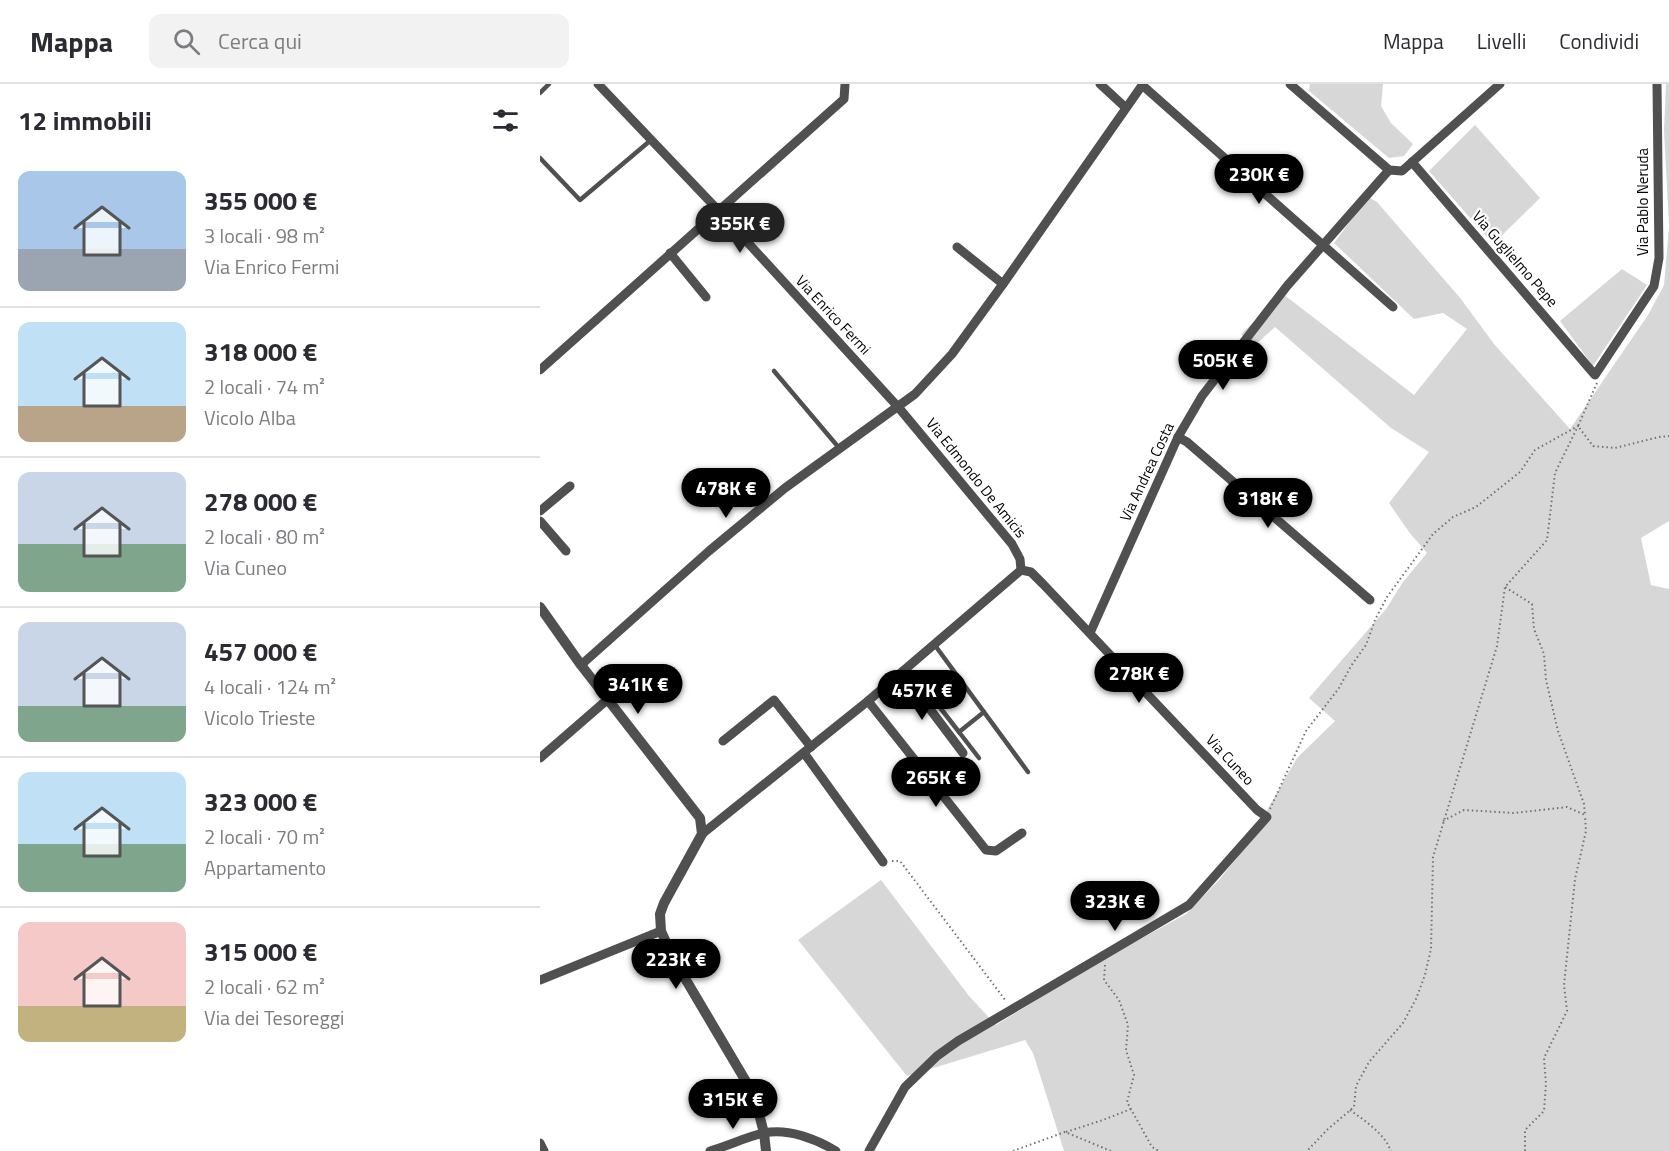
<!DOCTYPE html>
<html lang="it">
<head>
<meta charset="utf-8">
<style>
  body { margin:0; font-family:"Titillium Web",sans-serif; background:#f2f2f3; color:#2b2b33; height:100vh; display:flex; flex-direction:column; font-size:22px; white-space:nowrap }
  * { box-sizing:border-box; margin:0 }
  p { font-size:20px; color:#7c7c81 }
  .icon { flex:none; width:33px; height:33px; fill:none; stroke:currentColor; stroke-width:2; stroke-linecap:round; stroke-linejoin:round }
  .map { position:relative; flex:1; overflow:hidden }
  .details { display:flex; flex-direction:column; background:#fff; width:540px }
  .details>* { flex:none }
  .price { position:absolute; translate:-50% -51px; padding:0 14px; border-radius:21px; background:#000; color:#fff; font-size:20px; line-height:39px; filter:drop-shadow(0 2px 3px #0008) }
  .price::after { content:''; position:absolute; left:50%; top:36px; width:18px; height:14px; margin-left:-9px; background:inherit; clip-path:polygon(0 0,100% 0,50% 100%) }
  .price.current { background:#222; color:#fff }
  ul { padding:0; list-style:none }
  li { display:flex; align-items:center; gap:18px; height:150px; padding:0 18px }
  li+li { border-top:2px solid #e1e1e2 }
  li span { display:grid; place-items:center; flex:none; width:168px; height:120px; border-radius:12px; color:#555 }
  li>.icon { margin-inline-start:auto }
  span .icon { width:72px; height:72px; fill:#fffc; stroke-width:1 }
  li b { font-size:26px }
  h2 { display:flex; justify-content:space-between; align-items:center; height:72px; padding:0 18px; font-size:26px }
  header { display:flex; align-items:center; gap:36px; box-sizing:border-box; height:84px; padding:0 30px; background:#fff; border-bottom:2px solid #e1e1e2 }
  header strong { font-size:28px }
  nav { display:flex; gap:33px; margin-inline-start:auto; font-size:21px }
  .search { width:420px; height:54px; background:#f2f2f3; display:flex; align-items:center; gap:15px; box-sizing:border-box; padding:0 21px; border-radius:12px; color:#7c7c81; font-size:22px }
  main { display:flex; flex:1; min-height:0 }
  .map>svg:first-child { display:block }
  .green { fill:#d7d7d7 }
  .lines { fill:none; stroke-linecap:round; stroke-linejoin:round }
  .path { stroke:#727272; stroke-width:2; stroke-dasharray:1.5 3; stroke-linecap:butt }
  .service { stroke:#505050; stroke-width:4.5 }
  .minor { stroke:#505050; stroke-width:9 }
  .tertiary { stroke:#505050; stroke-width:10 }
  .labels { text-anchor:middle; stroke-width:4.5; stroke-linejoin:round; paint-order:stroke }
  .street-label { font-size:15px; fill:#000; stroke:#fff }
</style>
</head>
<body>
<header>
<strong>Mappa</strong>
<div class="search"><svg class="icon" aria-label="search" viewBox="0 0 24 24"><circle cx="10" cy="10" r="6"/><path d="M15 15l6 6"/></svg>Cerca qui</div>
<nav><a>Mappa</a><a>Livelli</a><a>Condividi</a></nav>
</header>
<main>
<section class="details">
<h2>12 immobili<svg class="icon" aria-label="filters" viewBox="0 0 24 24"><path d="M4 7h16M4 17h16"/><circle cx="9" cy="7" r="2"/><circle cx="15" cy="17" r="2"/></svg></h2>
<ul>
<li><span style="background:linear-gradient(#a9c7e8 65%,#9aa5b1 0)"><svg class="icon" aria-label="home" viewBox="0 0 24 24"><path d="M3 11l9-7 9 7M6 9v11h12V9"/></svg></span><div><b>355 000 €</b><p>3 locali · 98 m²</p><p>Via Enrico Fermi</p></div></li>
<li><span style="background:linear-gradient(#bfe0f5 70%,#b9a48a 0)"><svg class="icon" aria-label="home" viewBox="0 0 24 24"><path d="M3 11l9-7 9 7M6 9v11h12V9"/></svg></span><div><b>318 000 €</b><p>2 locali · 74 m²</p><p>Vicolo Alba</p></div></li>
<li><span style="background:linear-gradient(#c9d6e8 60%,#7fa58c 0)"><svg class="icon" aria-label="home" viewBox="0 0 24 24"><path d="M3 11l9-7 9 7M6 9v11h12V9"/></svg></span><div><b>278 000 €</b><p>2 locali · 80 m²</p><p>Via Cuneo</p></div></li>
<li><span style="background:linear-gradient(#c9d6e8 70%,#7fa58c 0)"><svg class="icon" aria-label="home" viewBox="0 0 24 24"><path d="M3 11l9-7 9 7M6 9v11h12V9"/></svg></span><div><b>457 000 €</b><p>4 locali · 124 m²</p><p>Vicolo Trieste</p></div></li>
<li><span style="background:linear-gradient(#bfe0f5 60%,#7fa58c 0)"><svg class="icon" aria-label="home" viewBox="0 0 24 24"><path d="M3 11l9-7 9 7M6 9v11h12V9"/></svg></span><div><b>323 000 €</b><p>2 locali · 70 m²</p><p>Appartamento</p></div></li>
<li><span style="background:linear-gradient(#f6c9c9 70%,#c2b280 0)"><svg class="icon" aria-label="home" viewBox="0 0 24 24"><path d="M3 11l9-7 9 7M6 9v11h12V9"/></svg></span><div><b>315 000 €</b><p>2 locali · 62 m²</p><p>Via dei Tesoreggi</p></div></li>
</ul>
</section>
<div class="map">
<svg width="1129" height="1067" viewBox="0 0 1129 1067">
  <rect width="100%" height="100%" fill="#fff"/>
  <g class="green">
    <path d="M770,0H843L841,22L851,39L873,60L864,72L849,74L769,7Z"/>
    <path d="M1126,0H1129V437L1101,454L1111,501L1129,505V1067H524L493,969L485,956L367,992L258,856L341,796L429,912L456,941L553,881L646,830L679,796L707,761L757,674L795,637L769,614L846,525L863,498L887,469L869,448L849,419L889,368L851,344L735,243L714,262L701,250L743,210L874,311L927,245L903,229L874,235L794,159L828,113L837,118L921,215L954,260L1030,345L1108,231L1124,201L1129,142L1124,46Z"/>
    <path d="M935,41L1000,114L953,160L889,87Z"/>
    <path d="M1082,185L1107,201L1053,282L1020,237Z"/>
  </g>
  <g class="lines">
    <g class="path">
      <path d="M1057,299L1038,342L1053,362L1075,364L1119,353L1129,352"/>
      <path d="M730,725L766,647L799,604L811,582L826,561L835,536L847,513L893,450L913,433L936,423L980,388L995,366L1038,342L1015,389L1007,456L965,503L957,562L893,773L891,865L885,891L876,915L863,939L829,978L816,1002L814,1023L788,1045L767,1067"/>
      <path d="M903,737L924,726L974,729L1027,723L1045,731L1044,720L1018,647L1006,596L1004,570L994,545L992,520L965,503"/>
      <path d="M352,777H360L466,917"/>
      <path d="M565,881L564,896L579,916L588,941L586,966L594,991L587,1018L612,1063L619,1067"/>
      <path d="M810,1026C825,1037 844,1049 851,1067"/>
      <path d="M526,1048L563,1036L591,1025"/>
      <path d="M473,1067L525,1048L571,1067"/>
      <path d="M985,1067V1046L1004,1027L1006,1000L1004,974L1027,927L1024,901L1035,795L1046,747L1045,732"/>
    </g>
    <g class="service">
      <path d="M0,9L9,0"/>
      <path d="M0,74L40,116L111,56"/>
      <path d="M234,287L300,365"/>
      <path d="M394,560L488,688"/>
      <path d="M384,603L419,648L444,628"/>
      <path d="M419,648L439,674"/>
    </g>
    <g class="minor">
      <path d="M58,0L178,126L359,324L472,460L480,475L481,486L328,617L162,750"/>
      <path d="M560,0L586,24"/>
      <path d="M750,0L849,86L862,87L960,0"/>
      <path d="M602,1L853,223"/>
      <path d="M872,78L1055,291L1114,202L1119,174L1117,0"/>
      <path d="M417,163L463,200"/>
      <path d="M130,169L166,213"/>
      <path d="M0,286L304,15L305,0"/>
      <path d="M638,353L647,358L830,516"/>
      <path d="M0,427L30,402"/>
      <path d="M0,437L26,467"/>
      <path d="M550,549L638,353L662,312L747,202L849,86"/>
      <path d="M41,581L169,467L245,404L375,310L412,270L463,200L603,0"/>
      <path d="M362,588L423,669"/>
      <path d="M328,617L446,766L456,767L482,749"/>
      <path d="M183,657L234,616L271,663"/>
      <path d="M264,669L343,778"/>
      <path d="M0,674L68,615"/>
      <path d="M0,896L121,847"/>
      <path d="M0,1059L4,1067"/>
      <path d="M170,1067C188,1062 206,1053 224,1049C248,1044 276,1055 296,1067"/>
      <path d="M329,1067L365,1003L397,972L418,957L649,821L727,733L717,726L503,500L491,488L481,486"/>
    </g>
    <path class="tertiary" d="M0,523L41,581L160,734L162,750L124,819L120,830L121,847L133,874L214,1011L224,1049L226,1067"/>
  </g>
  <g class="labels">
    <g class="street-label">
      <text transform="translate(1103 118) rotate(-90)" y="5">Via Pablo Neruda</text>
      <text transform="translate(975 175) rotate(49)" y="5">Via Guglielmo Pepe</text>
      <text transform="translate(293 231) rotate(47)" y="5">Via Enrico Fermi</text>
      <text transform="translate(607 388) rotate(-65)" y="5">Via Andrea Costa</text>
      <text transform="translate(436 394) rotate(51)" y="5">Via Edmondo De Amicis</text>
      <text transform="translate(690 676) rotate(47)" y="5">Via Cuneo</text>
    </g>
  </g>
</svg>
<b class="price" style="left:719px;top:121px">230K €</b>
<b class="price current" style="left:200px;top:170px">355K €</b>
<b class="price" style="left:683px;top:307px">505K €</b>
<b class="price" style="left:186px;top:435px">478K €</b>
<b class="price" style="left:728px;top:445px">318K €</b>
<b class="price" style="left:599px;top:620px">278K €</b>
<b class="price" style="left:98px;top:631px">341K €</b>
<b class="price" style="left:382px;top:637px">457K €</b>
<b class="price" style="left:396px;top:724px">265K €</b>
<b class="price" style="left:575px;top:848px">323K €</b>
<b class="price" style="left:136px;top:906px">223K €</b>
<b class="price" style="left:193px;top:1046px">315K €</b>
</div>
</main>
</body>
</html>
